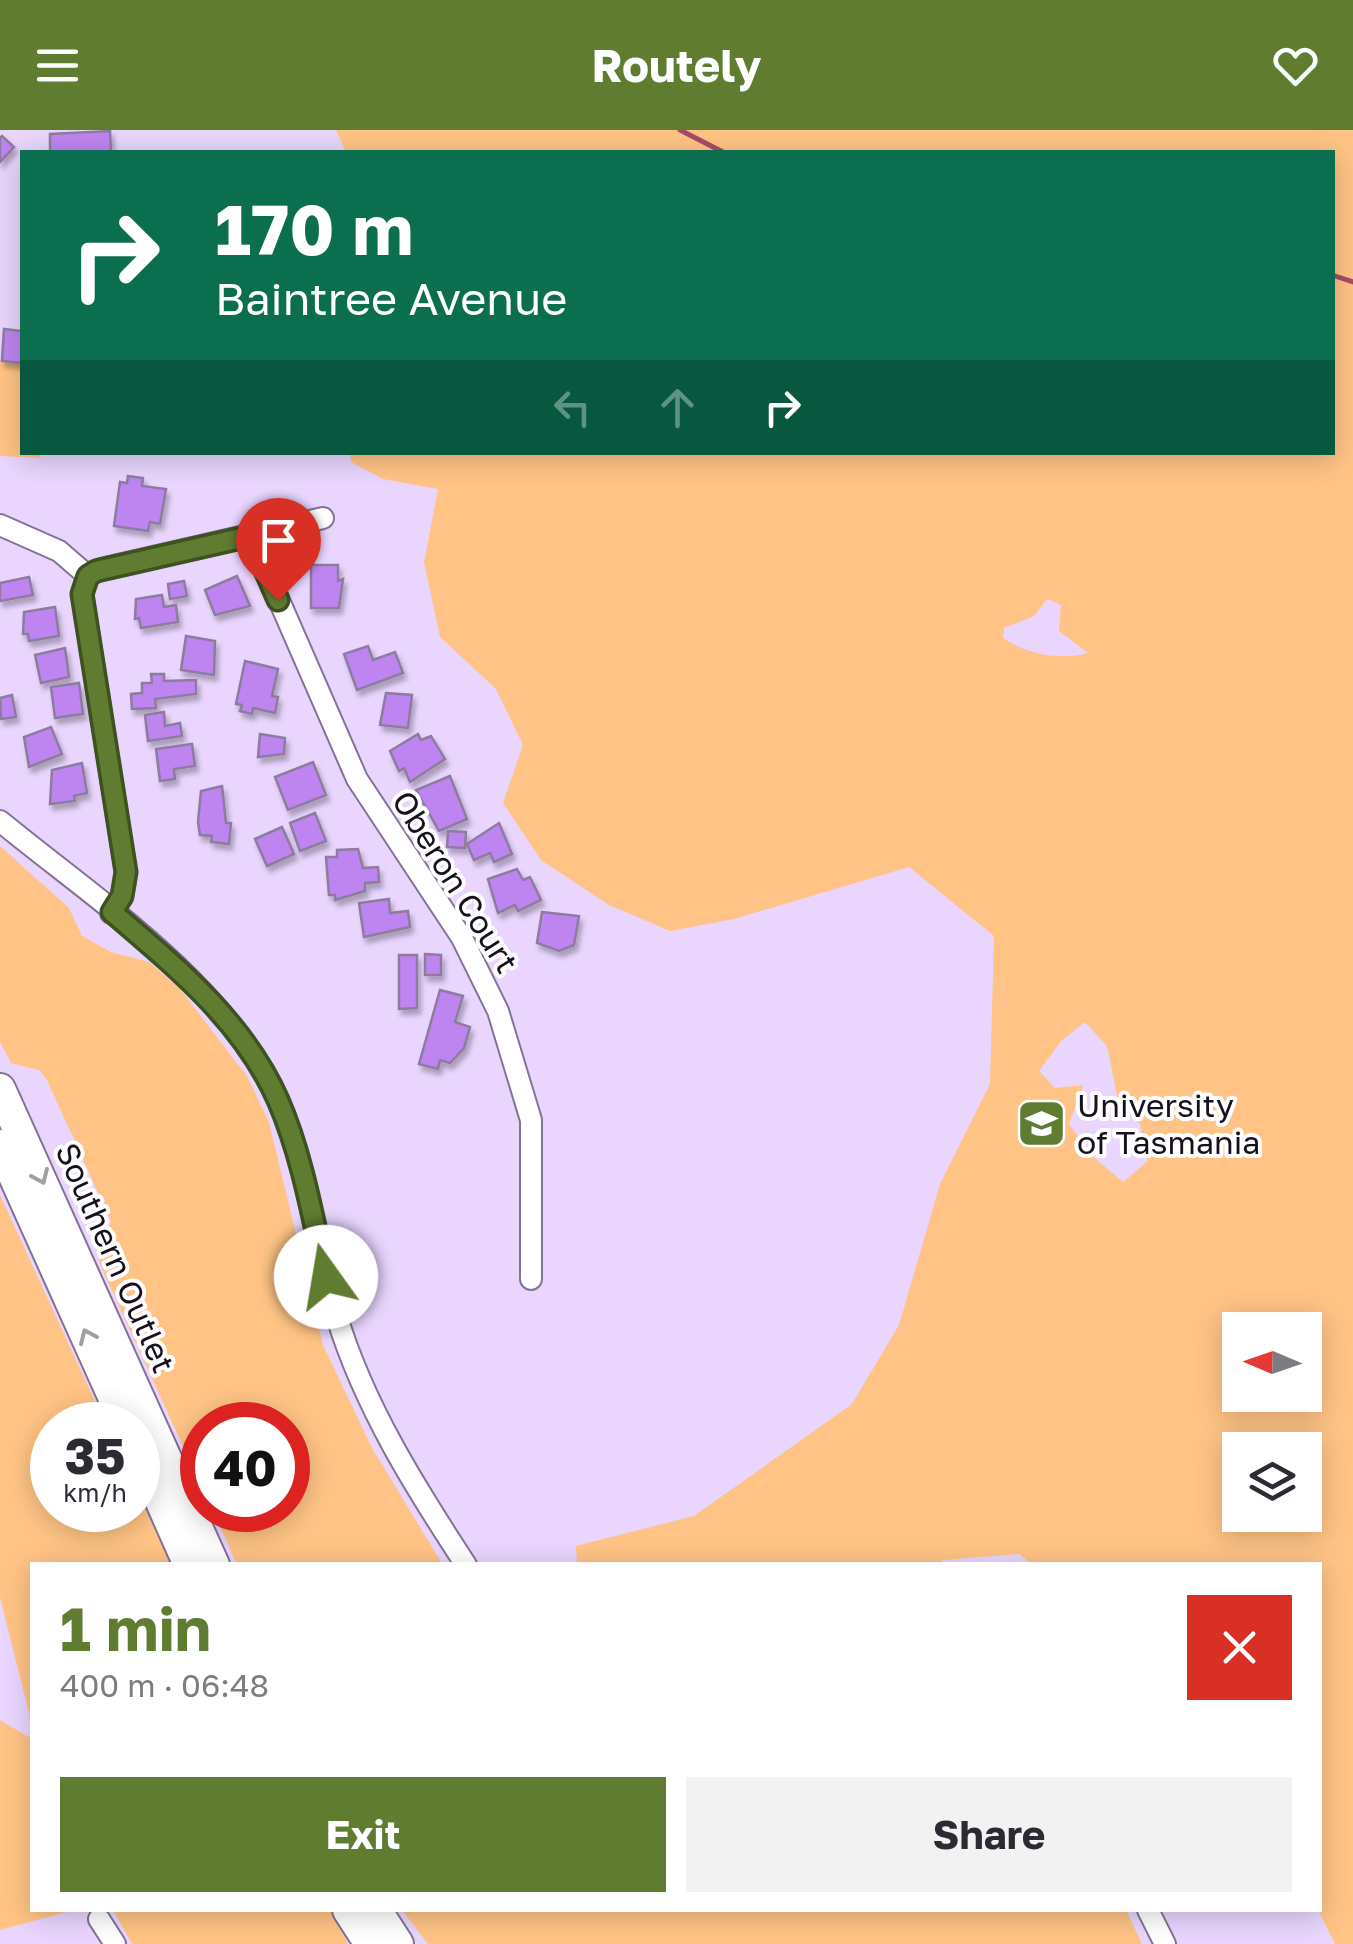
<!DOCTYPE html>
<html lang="en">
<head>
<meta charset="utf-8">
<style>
	:root { --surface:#fff; --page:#f2f2f3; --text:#2b2b33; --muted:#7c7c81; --accent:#5f7c31 }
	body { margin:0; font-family:"Golos Text",sans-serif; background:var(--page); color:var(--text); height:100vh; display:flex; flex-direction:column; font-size:38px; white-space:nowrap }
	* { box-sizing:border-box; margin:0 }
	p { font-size:32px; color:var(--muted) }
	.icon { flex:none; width:55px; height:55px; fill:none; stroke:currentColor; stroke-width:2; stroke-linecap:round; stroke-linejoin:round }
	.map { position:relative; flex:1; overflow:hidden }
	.drawer { position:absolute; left:30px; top:1432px; width:1292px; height:350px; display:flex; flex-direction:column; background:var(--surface); border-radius:0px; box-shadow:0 5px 25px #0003 }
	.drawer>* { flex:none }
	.top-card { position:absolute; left:20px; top:20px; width:1315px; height:305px; border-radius:0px; box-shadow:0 5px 25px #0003; background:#0b6e4f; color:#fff; overflow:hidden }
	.needle { width:65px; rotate:272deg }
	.fabs { position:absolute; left:1222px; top:1182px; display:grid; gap:20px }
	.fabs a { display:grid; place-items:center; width:100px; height:100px; border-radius:0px; background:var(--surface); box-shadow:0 5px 25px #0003; font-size:50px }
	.speed { position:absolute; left:30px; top:1272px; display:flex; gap:20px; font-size:50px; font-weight:700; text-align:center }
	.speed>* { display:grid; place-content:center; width:130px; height:130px; border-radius:50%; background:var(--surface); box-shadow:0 5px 25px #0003; line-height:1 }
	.speed small { font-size:25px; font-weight:400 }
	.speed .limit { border:15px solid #d22; background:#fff; color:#111 }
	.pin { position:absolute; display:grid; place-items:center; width:85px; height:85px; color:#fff; margin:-102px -42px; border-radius:50% 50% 50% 0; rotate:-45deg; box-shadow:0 0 10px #0007 }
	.pin .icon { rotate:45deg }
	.me { position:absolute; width:110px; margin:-55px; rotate:347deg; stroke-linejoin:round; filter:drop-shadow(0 0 8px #0008) }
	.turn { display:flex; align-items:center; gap:35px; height:210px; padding:0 30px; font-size:45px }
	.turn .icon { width:130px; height:130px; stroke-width:2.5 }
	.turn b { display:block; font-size:70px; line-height:85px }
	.lanes { display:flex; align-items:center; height:95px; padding:0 30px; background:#0003; justify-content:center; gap:50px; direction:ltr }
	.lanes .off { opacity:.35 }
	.round { display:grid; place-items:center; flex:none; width:105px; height:105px; border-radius:0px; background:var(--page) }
	.head { display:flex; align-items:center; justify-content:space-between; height:170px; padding:0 30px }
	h1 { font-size:60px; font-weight:700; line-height:75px; color:var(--accent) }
	.cta { display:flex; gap:20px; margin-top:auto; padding:20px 30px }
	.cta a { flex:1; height:115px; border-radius:0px; background:var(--accent); color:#fff; font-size:40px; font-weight:700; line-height:115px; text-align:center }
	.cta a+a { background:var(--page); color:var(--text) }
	header { display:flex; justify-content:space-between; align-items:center; height:130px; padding:0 30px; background:var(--accent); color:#fff; font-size:45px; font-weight:700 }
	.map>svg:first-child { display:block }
	.green { fill:#ffc485; fill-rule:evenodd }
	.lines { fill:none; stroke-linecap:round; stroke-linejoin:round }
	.stream { stroke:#a84b65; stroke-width:5 }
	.building { fill:#be84f0; stroke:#8e7ba0; stroke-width:2.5; filter:url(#shadow) }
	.minor-casing { stroke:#857297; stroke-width:24 }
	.highway-casing { stroke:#857297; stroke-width:34 }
	.minor { stroke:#fff; stroke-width:20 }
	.highway { stroke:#fff; stroke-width:30 }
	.oneway { stroke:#a29fa4 }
	.route-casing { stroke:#3e5120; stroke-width:25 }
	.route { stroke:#5f7c31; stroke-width:18 }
	.labels { text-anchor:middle; stroke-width:8; stroke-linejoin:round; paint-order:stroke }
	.street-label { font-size:32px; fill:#160f1c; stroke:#fff }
	.poi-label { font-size:32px; fill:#160f1c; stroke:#fff; text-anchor:start }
</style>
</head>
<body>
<header><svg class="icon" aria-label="menu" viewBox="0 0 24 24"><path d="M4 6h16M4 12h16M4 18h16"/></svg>Routely<svg class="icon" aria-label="heart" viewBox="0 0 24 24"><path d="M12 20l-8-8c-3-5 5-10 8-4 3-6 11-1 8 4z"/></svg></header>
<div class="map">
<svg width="1353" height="1814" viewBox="0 0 1353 1814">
	<defs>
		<filter id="shadow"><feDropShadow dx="3" dy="5.5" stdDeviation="2.5" flood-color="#0004"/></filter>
	</defs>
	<rect width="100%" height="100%" fill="#e9d5fe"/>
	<g class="green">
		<path d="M336,0H1353V1814H1335L1318,1780L1320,1435H1033L1019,1424L943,1430L937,1435H577L576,1416L694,1386L852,1274L899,1195L940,1054L990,954L994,806L909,737L734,789L670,801L609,775L541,730L503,673L523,615L496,559L440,507L424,432L438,359L383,349L351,332L350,323L1332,322V22H346ZM1047,469L1061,475L1059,501L1088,523C1060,531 1026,524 1003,508L1004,498L1034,486ZM1085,892L1107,916L1117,965L1140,994L1148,1031L1123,1052L1092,1026L1069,994L1083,955L1055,958L1039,941L1061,911ZM1305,1200V1265H1240V1200ZM1305,1320V1385H1240V1320Z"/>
		<path d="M0,231L22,233V322L41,323L40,328L0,326Z"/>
		<path d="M0,716L69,778L82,806L111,822L149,832L180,859L247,946L269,992L323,1215L372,1318L443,1435H237L213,1380H288V1295H202V1358L99,1132L111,1091L47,950L39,940L11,933L0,912Z"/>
		<path d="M0,1065L106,1295H52V1380H138V1363L171,1435H32V1594L0,1468Z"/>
		<path d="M0,1590L32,1609V1780H74L0,1800Z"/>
		<path d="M113,1780H333L348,1814H132Z"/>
		<path d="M402,1780H1126L1142,1814H428Z"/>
	</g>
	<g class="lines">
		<g class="stream">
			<path d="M680,0L723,22"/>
			<path d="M1332,145L1353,152"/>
		</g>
	</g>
	<g class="building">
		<path d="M110,1L111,22H50V4Z"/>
		<path d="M2,6L14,17L0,32V8Z"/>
		<path d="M4,199L22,201V233L2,231Z"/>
		<path d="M128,346L143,348L142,356L166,359L160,394L150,392L148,401L114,396L120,352L127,353Z"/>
		<path d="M311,435H338V451L343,449L339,478H311Z"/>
		<path d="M237,446L250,476L215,485L205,460Z"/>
		<path d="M29,447L33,465L0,471V453Z"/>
		<path d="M184,451L187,466L170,469L168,454Z"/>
		<path d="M162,465L164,477L176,475L178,492L141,498L139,488L135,489L136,469Z"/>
		<path d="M55,477L59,506L29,511L28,504H23L24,482Z"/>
		<path d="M186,506L215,511L214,545L181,540Z"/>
		<path d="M368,516L373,530L395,522L403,543L357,560L344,524Z"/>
		<path d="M65,518L69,547L41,553L35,525Z"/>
		<path d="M245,531L278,539L272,566L278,567L275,583L253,578L252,584L240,581L242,575L236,574Z"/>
		<path d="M151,544H164V551L196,550V564L155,569L156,578L132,579L131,564L142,563V553H152Z"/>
		<path d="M79,553L83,584L55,588L51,557Z"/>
		<path d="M386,563L412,565L408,598L380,595Z"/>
		<path d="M12,565L16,587L1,589L0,568Z"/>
		<path d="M164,582L165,596L180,593L182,606L148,611L145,585Z"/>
		<path d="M51,597L62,624L29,637L24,607Z"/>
		<path d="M260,604L285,608L284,624L258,627Z"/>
		<path d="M418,604L421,610L431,606L445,629L410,652L404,638L399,641L390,621Z"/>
		<path d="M192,614L195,636L174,639L175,649L160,651L156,619Z"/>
		<path d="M313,632L326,665L288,680L275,647Z"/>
		<path d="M82,633L87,663L74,666L75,671L50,674L52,640Z"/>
		<path d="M450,646L467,689L439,701L416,660Z"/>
		<path d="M222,656L226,693H231L229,714L211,712L212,706L200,705L198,692L201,661Z"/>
		<path d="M315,683L326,711L300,721L290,693Z"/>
		<path d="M499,693L512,724L494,732L490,723L474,730L467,714Z"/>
		<path d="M282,697L294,724L267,736L255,709Z"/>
		<path d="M448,701L466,702L465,718L447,717Z"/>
		<path d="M358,719L363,738L378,737L379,752L365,753V761L335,770V765H329L326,727H337V720Z"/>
		<path d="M517,739L523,750L530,747L541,770L518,781L515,775L498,783L488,749Z"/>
		<path d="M389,769L390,783L408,781L410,797L364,807L359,773Z"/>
		<path d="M542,782L579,786L574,815L559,821L537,813Z"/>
		<path d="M425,824L441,825V845H425Z"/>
		<path d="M399,825H417V878L399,879Z"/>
		<path d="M440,860L463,866L455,892L470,897L464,918L450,933L440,930L438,939L419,934Z"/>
	</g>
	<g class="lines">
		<defs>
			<g id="minor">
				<path d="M0,395L59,421L88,446"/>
				<path d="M251,406L357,649L462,808L498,881L531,990V1149"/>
				<path d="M0,691C95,769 210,843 270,954C308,1025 313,1111 337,1187C364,1276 415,1357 466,1435"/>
				<path d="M111,783L122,767L126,743L82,463L88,446L101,439L323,388"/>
				<path d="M1148,1780L1165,1814"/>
				<path d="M99,1789L115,1814"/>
			</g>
			<g id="highway">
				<path d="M0,959L214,1435"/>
				<path d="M0,1015L126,1295"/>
				<path d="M138,1320L189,1435"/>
				<path d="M348,1780L370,1814"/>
				<path d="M376,1780L398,1814"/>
			</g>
		</defs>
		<use href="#minor" class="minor-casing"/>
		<use href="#highway" class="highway-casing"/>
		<use href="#minor" class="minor"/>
		<use href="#highway" class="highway"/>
	</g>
	<defs><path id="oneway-chevron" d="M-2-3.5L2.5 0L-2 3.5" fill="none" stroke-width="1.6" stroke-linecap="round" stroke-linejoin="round" transform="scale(2.5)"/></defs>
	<g class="oneway">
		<use href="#oneway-chevron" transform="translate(41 1047) rotate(66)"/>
		<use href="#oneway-chevron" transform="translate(87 1206) rotate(-114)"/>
	</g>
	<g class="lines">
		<defs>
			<path id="route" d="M278,470L250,406L96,441L88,446L82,464L126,742L122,766L112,782C176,837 243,891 278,970C302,1025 313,1089 326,1147"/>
		</defs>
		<use href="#route" class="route-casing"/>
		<use href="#route" class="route"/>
	</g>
	<defs>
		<symbol id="university-square" viewBox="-11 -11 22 22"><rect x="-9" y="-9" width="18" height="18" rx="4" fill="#5f7c31" stroke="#fff"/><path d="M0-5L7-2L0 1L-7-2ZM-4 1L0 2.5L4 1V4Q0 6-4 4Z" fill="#fff"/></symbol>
	</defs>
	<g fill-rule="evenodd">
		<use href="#university-square" x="1014" y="966" width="55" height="55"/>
	</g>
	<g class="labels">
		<g class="street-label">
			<text transform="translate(455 752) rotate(58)" y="11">Oberon Court</text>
			<text transform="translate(115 1128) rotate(66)" y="11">Southern Outlet</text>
		</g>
		<g class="poi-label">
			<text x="1077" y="987">University<tspan x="1077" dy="37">of Tasmania</tspan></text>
		</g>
	</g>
</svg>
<div class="fabs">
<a><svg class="needle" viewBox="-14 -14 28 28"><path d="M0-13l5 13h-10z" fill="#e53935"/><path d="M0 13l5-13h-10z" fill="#7c7c81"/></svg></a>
<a><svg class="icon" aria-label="layers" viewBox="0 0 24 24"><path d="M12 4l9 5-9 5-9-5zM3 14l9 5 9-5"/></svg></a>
</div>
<div class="speed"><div>35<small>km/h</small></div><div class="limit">40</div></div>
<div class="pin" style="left:278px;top:470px;background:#d93025"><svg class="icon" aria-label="arrive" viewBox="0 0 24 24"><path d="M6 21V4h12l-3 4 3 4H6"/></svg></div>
<svg class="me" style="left:326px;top:1147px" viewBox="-20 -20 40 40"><circle r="19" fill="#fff"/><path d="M0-13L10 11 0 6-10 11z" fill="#5f7c31"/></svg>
<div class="top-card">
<div class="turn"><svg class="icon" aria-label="right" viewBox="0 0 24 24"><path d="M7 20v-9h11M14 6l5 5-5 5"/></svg><div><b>170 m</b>Baintree Avenue</div></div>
<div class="lanes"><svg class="icon off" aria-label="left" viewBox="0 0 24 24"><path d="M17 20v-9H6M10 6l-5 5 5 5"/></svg><svg class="icon off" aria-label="ahead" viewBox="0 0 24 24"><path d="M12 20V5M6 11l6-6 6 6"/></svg><svg class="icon" aria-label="right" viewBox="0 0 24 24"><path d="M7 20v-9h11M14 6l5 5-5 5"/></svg></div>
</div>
<section class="drawer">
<div class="head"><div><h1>1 min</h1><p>400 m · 06:48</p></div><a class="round" style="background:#d93025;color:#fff"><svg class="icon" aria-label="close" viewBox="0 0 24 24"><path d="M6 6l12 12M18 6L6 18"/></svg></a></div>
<div class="cta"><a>Exit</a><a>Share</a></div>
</section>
</div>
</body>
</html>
